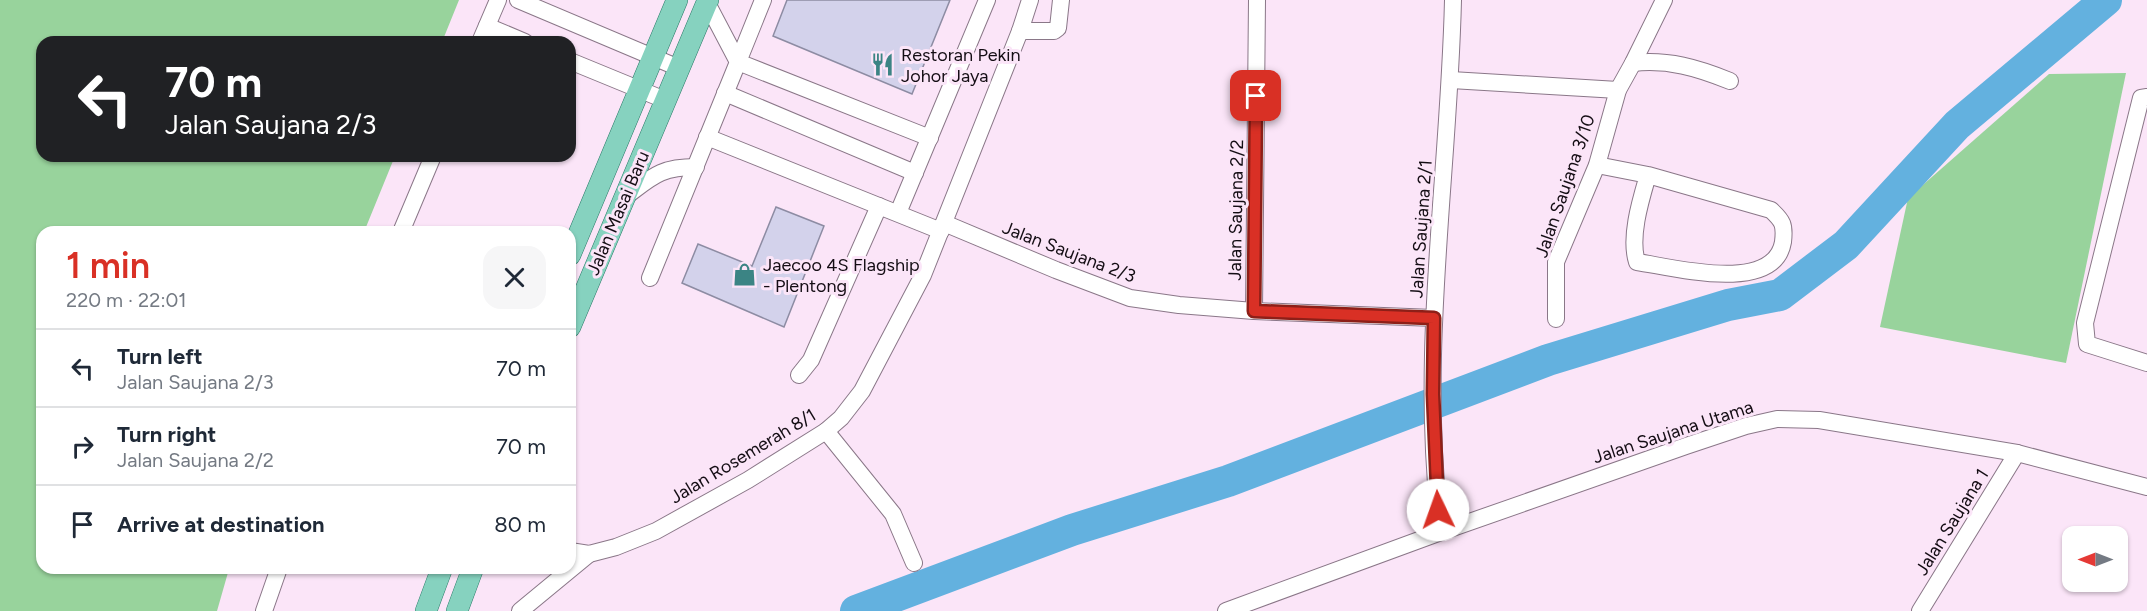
<!DOCTYPE html>
<html lang="en">
<head>
<meta charset="utf-8">
<style>
	:root { --surface:#fff; --page:#f6f6f7; --text:#1f2937; --muted:#747a83; --line:#e0e1e3; --accent:#d93025 }
	body { margin:0; font-family:Figtree,sans-serif; background:var(--page); color:var(--text); height:100vh; display:flex; flex-direction:column; font-size:22px; white-space:nowrap }
	* { box-sizing:border-box; margin:0 }
	p { font-size:20px; color:var(--muted) }
	.icon { flex:none; width:33px; height:33px; fill:none; stroke:currentColor; stroke-width:2; stroke-linecap:round; stroke-linejoin:round }
	.map { position:relative; flex:1; overflow:hidden }
	.details { position:absolute; left:36px; top:226px; width:540px; height:348px; display:flex; flex-direction:column; background:var(--surface); border-radius:18px; box-shadow:0 2px 4px #0004 }
	.details>* { flex:none }
	.top-card { position:absolute; left:36px; top:36px; width:540px; height:126px; border-radius:18px; box-shadow:0 2px 4px #0004; background:#202124; color:#fff; overflow:hidden }
	.needle { width:39px; rotate:270deg }
	.tools { position:absolute; left:2062px; top:526px; display:grid; gap:12px }
	.tools a { display:grid; place-items:center; width:66px; height:66px; border-radius:12px; background:var(--surface); box-shadow:0 2px 4px #0004; font-size:30px }
	.pin { position:absolute; display:grid; place-items:center; width:51px; height:51px; color:#fff; margin:-26px; border-radius:12px; box-shadow:0 3px 9px #0006 }
	.me { position:absolute; width:66px; margin:-33px; rotate:357deg; stroke-linejoin:round; filter:drop-shadow(0 0 4px #0008) }
	.turn { display:flex; align-items:center; gap:21px; height:126px; padding:0 30px; font-size:27px }
	.turn .icon { width:78px; height:78px; stroke-width:2.5 }
	.turn b { display:block; font-size:42px; line-height:51px }
	.round { display:grid; place-items:center; flex:none; width:63px; height:63px; border-radius:18px; background:var(--page) }
	.summary { display:flex; align-items:center; justify-content:space-between; height:102px; padding:0 30px }
	h1 { font-size:36px; font-weight:600; line-height:45px; color:var(--accent) }
	ul { padding:0; list-style:none }
	li { display:flex; align-items:center; gap:18px; height:78px; padding:0 30px; border-top:2px solid var(--line) }
	li div { flex:1 }
	li b { display:block; font-size:22px }
	li em { font-style:normal }
	.map>svg:first-child { display:block }
	.green { fill:#98d39c }
	.lines { fill:none; stroke-linecap:round; stroke-linejoin:round }
	.river { stroke:#63b1df; stroke-width:32 }
	.building { fill:#d3d2eb; stroke:#8d8ca3; stroke-width:1.5 }
	.minor-casing { stroke:#8a7788; stroke-width:18 }
	.major-casing { stroke:#297a67; stroke-width:22 }
	.minor { stroke:#fff; stroke-width:16 }
	.major { stroke:#86d2bf; stroke-width:21 }
	.route-casing { stroke:#8d1f18; stroke-width:15 }
	.route { stroke:#d93025; stroke-width:10 }
	.labels { text-anchor:middle; stroke-width:6; stroke-linejoin:round; paint-order:stroke }
	.poi-label { font-size:18px; fill:#140d14; stroke:#fbe5f8; text-anchor:start }
	.street-label { font-size:18px; fill:#140d14; stroke:#fbe5f8 }
</style>
</head>
<body>
<div class="map">
<svg width="2147" height="611" viewBox="0 0 2147 611">
	<rect width="100%" height="100%" fill="#fbe5f8"/>
	<g class="green">
		<path d="M0,0H459L442,42H42V156H395L364,232H42V568L229,569L217,611H0Z"/>
		<path d="M2126,73L2066,363L1880,327L1908,198L2049,74Z"/>
	</g>
	<g class="lines">
		<path class="river" d="M856,611L1072,530L1228,481L1548,360L1728,305L1780,295L1846,245L1957,125L2106,0"/>
	</g>
	<g class="building">
		<path d="M787,0H950L912,94L773,36Z"/>
		<path d="M776,207L824,226L784,327L682,283L698,244L752,266Z"/>
	</g>
	<g class="lines">
		<defs>
			<g id="minor">
				<path d="M518,0L679,68"/>
				<path d="M763,0L738,62L930,138"/>
				<path d="M487,26L525,42"/>
				<path d="M1020,31H1054L1058,28L1061,0"/>
				<path d="M480,42L498,0"/>
				<path d="M570,61L665,100"/>
				<path d="M1633,63C1668,59 1698,68 1730,81"/>
				<path d="M1451,80L1618,90"/>
				<path d="M725,93L915,173"/>
				<path d="M2147,97L2141,98L2085,323L2087,344L2147,363"/>
				<path d="M707,137L941,231"/>
				<path d="M1597,165L1648,175L1771,210C1783,221 1785,225 1783,242C1774,295 1672,267 1637,262C1629,237 1641,199 1648,175"/>
				<path d="M625,197C652,177 660,167 696,167"/>
				<path d="M898,213L987,0"/>
				<path d="M944,223L1056,270L1130,298L1179,305L1254,311L1434,318"/>
				<path d="M401,232L433,156"/>
				<path d="M650,278L738,62L707,3"/>
				<path d="M1254,311L1257,0"/>
				<path d="M1556,319V262L1597,165L1618,90L1633,63L1664,0"/>
				<path d="M799,375L811,360L879,206"/>
				<path d="M826,431L893,514L914,563"/>
				<path d="M1441,532C1418,355 1449,177 1453,0"/>
				<path d="M570,551L589,554L616,547L656,531L748,480L826,431L841,418L862,391L923,275L1020,31L1030,0"/>
				<path d="M264,611L279,568"/>
				<path d="M520,611L589,554"/>
				<path d="M1226,611L1441,532L1686,446L1746,426L1777,419L1819,420L2017,453L2147,487"/>
				<path d="M1920,611L2017,453"/>
			</g>
			<g id="major">
				<path d="M570,255L677,0"/>
				<path d="M570,327L708,0"/>
				<path d="M426,611L442,568"/>
				<path d="M457,611L473,568"/>
			</g>
		</defs>
		<use href="#minor" class="minor-casing"/>
		<use href="#major" class="major-casing"/>
		<use href="#minor" class="minor"/>
		<use href="#major" class="major"/>
	</g>
	<g class="lines">
		<defs>
			<path id="route" d="M1256,96L1254,311L1434,318L1433,394L1438,510"/>
		</defs>
		<use href="#route" class="route-casing"/>
		<use href="#route" class="route"/>
	</g>
	<defs>
		<symbol id="restaurant-bare" viewBox="-9 -9 18 18"><path d="M-5-6h1v4h1v-4h1v4h1v-4h1v5L-1.5 .5V6h-2V.5L-5-1ZM5-6V6H3V1.5H1.5Q1.5-4 5-6Z" fill="#3b8484" stroke="#fbe5f8" stroke-width="2.5" paint-order="stroke"/></symbol>
		<symbol id="shop-bare" viewBox="-9 -9 18 18"><path d="M-5-2.5h2.3a2.7 3.5 0 0 1 5.4 0H5L5.5 6h-11ZM-1.5-2.5h3a1.5 2.3 0 0 0-3 0Z" fill="#3b8484" stroke="#fbe5f8" stroke-width="2.5" paint-order="stroke"/></symbol>
	</defs>
	<g fill-rule="evenodd">
		<use href="#restaurant-bare" x="866" y="48" width="33" height="33"/>
		<use href="#shop-bare" x="728" y="258" width="33" height="33"/>
	</g>
	<g class="labels">
		<g class="poi-label">
			<text x="901" y="61">Restoran Pekin<tspan x="901" dy="21">Johor Jaya</tspan></text>
			<text x="763" y="271">Jaecoo 4S Flagship<tspan x="763" dy="21">- Plentong</tspan></text>
		</g>
		<g class="street-label">
			<text transform="translate(1565 186) rotate(-71)" y="6">Jalan Saujana 3/10</text>
			<text transform="translate(1236 210) rotate(-89)" y="6">Jalan Saujana 2/2</text>
			<text transform="translate(618 213) rotate(-67)" y="6">Jalan Masai Baru</text>
			<text transform="translate(1421 229) rotate(-86)" y="6">Jalan Saujana 2/1</text>
			<text transform="translate(1069 252) rotate(21)" y="6">Jalan Saujana 2/3</text>
			<text transform="translate(1673 432) rotate(-18)" y="6">Jalan Saujana Utama</text>
			<text transform="translate(743 456) rotate(-31)" y="6">Jalan Rosemerah 8/1</text>
			<text transform="translate(1952 522) rotate(-58)" y="6">Jalan Saujana 1</text>
		</g>
	</g>
</svg>
<div class="tools">
<a><svg class="needle" viewBox="-14 -14 28 28"><path d="M0-13l5 13h-10z" fill="#e53935"/><path d="M0 13l5-13h-10z" fill="#747a83"/></svg></a>
</div>
<div class="pin" style="left:1256px;top:96px;background:#d93025"><svg class="icon" aria-label="arrive" viewBox="0 0 24 24"><path d="M6 21V4h12l-3 4 3 4H6"/></svg></div>
<svg class="me" style="left:1438px;top:510px" viewBox="-20 -20 40 40"><circle r="19" fill="#fff"/><path d="M0-13L10 11 0 6-10 11z" fill="#d93025"/></svg>
<div class="top-card">
<div class="turn"><svg class="icon" aria-label="left" viewBox="0 0 24 24"><path d="M17 20v-9H6M10 6l-5 5 5 5"/></svg><div><b>70 m</b>Jalan Saujana 2/3</div></div>
</div>
<section class="details">
<div class="summary"><div><h1>1 min</h1><p>220 m · 22:01</p></div><a class="round"><svg class="icon" aria-label="close" viewBox="0 0 24 24"><path d="M6 6l12 12M18 6L6 18"/></svg></a></div>
<ul>
<li><svg class="icon" aria-label="left" viewBox="0 0 24 24"><path d="M17 20v-9H6M10 6l-5 5 5 5"/></svg><div><b>Turn left</b><p>Jalan Saujana 2/3</p></div><em>70 m</em></li>
<li><svg class="icon" aria-label="right" viewBox="0 0 24 24"><path d="M7 20v-9h11M14 6l5 5-5 5"/></svg><div><b>Turn right</b><p>Jalan Saujana 2/2</p></div><em>70 m</em></li>
<li><svg class="icon" aria-label="arrive" viewBox="0 0 24 24"><path d="M6 21V4h12l-3 4 3 4H6"/></svg><div><b>Arrive at destination</b></div><em>80 m</em></li>
</ul>
</section>
</div>
</body>
</html>
